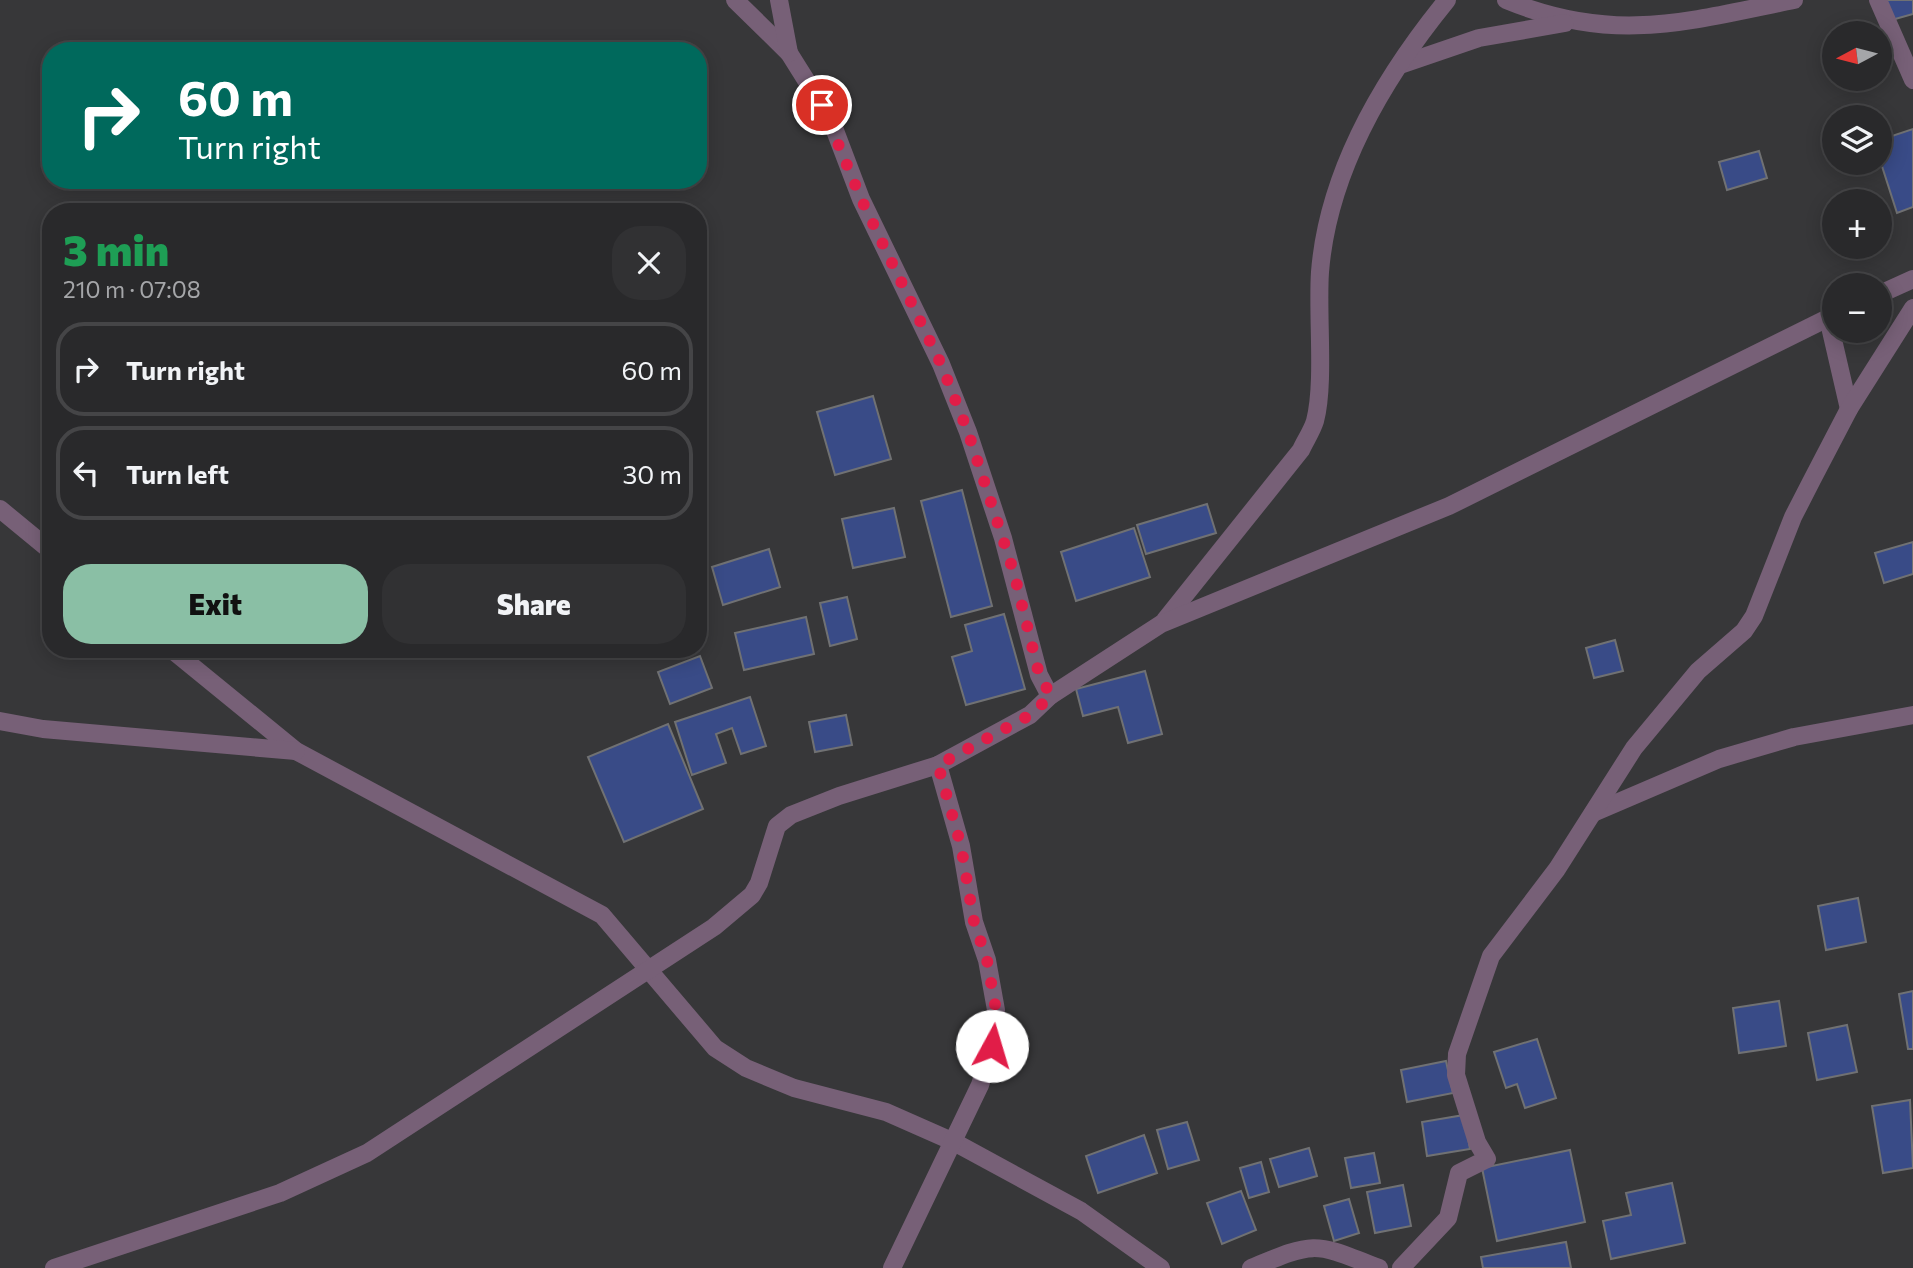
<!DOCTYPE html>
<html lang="en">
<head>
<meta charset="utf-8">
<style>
	:root { --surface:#29292b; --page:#313133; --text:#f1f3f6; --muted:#a5a6a9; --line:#454547; --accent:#8abfa5 }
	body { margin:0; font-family:Commissioner,sans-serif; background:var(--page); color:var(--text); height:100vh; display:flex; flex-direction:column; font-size:26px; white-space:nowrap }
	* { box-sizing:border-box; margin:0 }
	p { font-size:23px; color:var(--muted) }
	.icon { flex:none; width:38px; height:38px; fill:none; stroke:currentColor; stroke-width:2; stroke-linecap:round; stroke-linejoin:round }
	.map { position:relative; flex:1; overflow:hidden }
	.panel { position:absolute; left:42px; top:203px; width:665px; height:455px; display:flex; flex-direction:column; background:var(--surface); border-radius:28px; box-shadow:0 4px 18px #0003,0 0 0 2px var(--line) }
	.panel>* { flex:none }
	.banner { position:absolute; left:42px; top:42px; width:665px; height:147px; border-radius:28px; box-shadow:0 4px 18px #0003,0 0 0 2px var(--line); background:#00695c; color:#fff; overflow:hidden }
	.needle { width:46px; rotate:263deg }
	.controls { position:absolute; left:1822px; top:21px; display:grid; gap:14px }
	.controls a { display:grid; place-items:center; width:70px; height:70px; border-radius:50%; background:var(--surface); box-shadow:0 4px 18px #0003,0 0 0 2px var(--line); font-size:35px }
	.pin { position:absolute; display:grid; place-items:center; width:60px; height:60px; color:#fff; margin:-30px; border:4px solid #fff; border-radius:50%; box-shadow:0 2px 7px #0007 }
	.me { position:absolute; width:77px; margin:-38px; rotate:6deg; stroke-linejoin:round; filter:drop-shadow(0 0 5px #0008) }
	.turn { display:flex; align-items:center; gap:24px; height:147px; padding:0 21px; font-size:32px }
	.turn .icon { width:91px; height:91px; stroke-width:2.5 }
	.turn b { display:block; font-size:49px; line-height:60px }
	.round { display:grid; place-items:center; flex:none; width:74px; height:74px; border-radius:28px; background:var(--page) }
	.summary { display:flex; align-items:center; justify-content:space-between; height:119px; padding:0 21px }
	h1 { font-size:42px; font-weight:800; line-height:52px; color:#1e9e55 }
	.primary-button { display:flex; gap:14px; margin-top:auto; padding:14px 21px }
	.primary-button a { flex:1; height:80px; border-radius:28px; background:var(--accent); color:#111; font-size:28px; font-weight:800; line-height:80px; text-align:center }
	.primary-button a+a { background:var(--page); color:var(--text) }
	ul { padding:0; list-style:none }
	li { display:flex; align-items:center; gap:21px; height:94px; margin:0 14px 10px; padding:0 7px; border:4px solid var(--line); border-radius:28px }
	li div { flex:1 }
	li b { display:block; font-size:26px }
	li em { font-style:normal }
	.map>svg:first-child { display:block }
	.building { fill:#394b87; stroke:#707173; stroke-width:2 }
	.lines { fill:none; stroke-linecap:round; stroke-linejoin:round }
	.street { stroke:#776077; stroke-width:18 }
	.route { stroke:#e11d48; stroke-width:12; stroke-dasharray:0 21.6 }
</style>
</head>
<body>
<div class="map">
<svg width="1913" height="1268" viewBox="0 0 1913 1268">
	<rect width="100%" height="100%" fill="#373739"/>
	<g class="building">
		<path d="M1881,0H1913V14L1888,21Z"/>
		<path d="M1913,129V207L1897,213L1880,160V140Z"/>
		<path d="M1759,151L1767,178L1727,190L1719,162Z"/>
		<path d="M873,396L891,459L835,475L817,412Z"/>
		<path d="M962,490L992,606L951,617L921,501Z"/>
		<path d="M1207,504L1216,533L1146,554L1137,525Z"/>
		<path d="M894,508L905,557L853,568L842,519Z"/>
		<path d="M1134,528L1150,577L1076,601L1061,552Z"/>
		<path d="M1913,542V574L1884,583L1875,553Z"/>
		<path d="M769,549L780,587L723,605L712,567Z"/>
		<path d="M847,597L857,639L830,646L820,603Z"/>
		<path d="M1004,614L1025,689L966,705L952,657L972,651L965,625Z"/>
		<path d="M806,617L814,654L744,670L735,633Z"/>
		<path d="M1615,640L1623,671L1594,678L1586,648Z"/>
		<path d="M700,656L712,688L670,704L658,672Z"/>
		<path d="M1145,671L1162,734L1128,743L1118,707L1083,716L1076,689Z"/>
		<path d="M750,697L766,746L741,754L732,728L716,734L726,763L692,775L675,722Z"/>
		<path d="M846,715L852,745L815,752L809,722Z"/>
		<path d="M668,724L703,809L624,842L588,757Z"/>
		<path d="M1858,898L1866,942L1826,950L1818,906Z"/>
		<path d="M1913,991V1049H1908L1899,994Z"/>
		<path d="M1779,1001L1786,1046L1739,1053L1733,1008Z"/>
		<path d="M1847,1025L1857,1072L1817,1080L1808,1033Z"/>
		<path d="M1537,1039L1556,1098L1525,1108L1517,1084L1506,1088L1494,1052Z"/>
		<path d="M1446,1061L1453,1093L1407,1102L1401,1070Z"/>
		<path d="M1910,1100L1913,1168L1883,1173L1872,1106Z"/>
		<path d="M1464,1115L1470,1149L1427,1156L1422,1122Z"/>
		<path d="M1187,1122L1199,1160L1168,1169L1157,1130Z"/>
		<path d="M1144,1135L1157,1173L1098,1193L1086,1156Z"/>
		<path d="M1309,1148L1317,1176L1279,1187L1270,1159Z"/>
		<path d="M1570,1150L1585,1222L1497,1241L1482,1168Z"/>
		<path d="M1374,1153L1380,1183L1351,1188L1345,1158Z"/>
		<path d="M1261,1162L1269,1192L1249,1198L1240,1168Z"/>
		<path d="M1672,1183L1685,1243L1611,1259L1603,1221L1631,1215L1626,1193Z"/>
		<path d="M1403,1185L1411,1226L1375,1233L1367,1192Z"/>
		<path d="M1241,1191L1256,1230L1222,1244L1207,1203Z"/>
		<path d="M1349,1199L1359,1233L1334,1241L1324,1206Z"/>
		<path d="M1566,1242L1571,1268H1483L1481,1257Z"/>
	</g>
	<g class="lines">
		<g class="street">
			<path d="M735,0L789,53L831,120L861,199L941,364L968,432L1003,538L1039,675L1050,696"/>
			<path d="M779,0L789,53"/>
			<path d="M1506,0C1613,44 1685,22 1794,0"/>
			<path d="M1878,0L1913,80"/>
			<path d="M1400,65L1479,38L1565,23"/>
			<path d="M1880,294L1913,279"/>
			<path d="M1828,318L1849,409"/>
			<path d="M0,509L51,551"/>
			<path d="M1165,620L1301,450C1305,441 1312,431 1315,421C1325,383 1317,315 1320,272C1328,171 1385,76 1447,0"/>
			<path d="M171,649L296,751L602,915L715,1048L746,1068L794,1088L886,1112L954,1142L1081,1211L1161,1268"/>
			<path d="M0,721L43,729L296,751"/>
			<path d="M1593,813L1719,759L1794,737L1913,715"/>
			<path d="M54,1268L280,1193L367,1153L714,927L752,895L759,883L777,826L791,815L839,796L938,765L1030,715L1050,696L1161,624L1449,506L1834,315"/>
			<path d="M892,1268L980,1085L992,1046L996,1010L987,960L974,922L961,846L938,765"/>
			<path d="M1251,1268C1317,1241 1312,1242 1379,1268"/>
			<path d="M1401,1268L1448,1218L1459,1173L1487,1159L1477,1142L1456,1075L1457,1054L1491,956L1557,869L1634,748L1698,671L1744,631L1754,616L1793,517L1813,478L1849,409L1913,308"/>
		</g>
	</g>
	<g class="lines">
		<path class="route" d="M822,105L861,199L941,364L968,432L1014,573L1039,674L1051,696L1030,715L938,765L961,846L974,922L987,960L996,1010L992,1046"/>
	</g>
</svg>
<div class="controls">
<a><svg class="needle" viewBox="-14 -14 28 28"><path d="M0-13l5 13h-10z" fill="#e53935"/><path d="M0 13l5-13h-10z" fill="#a5a6a9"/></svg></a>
<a><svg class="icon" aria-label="layers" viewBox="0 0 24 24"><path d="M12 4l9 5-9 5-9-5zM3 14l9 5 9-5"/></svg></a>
<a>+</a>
<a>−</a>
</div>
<div class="pin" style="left:822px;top:105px;background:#d93025"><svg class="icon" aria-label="arrive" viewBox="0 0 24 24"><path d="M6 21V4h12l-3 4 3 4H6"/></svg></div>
<svg class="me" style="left:992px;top:1046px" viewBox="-20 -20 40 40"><circle r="19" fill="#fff"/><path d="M0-13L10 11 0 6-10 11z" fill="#e11d48"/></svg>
<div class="banner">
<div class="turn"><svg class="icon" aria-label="right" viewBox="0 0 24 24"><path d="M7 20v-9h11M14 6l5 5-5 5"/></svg><div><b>60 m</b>Turn right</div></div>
</div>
<section class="panel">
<div class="summary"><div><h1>3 min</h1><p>210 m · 07:08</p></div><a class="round"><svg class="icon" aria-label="close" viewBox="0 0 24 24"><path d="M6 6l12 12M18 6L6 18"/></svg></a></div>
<ul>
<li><svg class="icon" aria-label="right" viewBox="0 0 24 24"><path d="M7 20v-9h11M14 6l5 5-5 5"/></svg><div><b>Turn right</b></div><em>60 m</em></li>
<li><svg class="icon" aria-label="left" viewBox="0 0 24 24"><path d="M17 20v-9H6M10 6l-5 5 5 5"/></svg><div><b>Turn left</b></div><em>30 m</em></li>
</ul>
<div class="primary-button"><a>Exit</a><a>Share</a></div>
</section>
</div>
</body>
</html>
